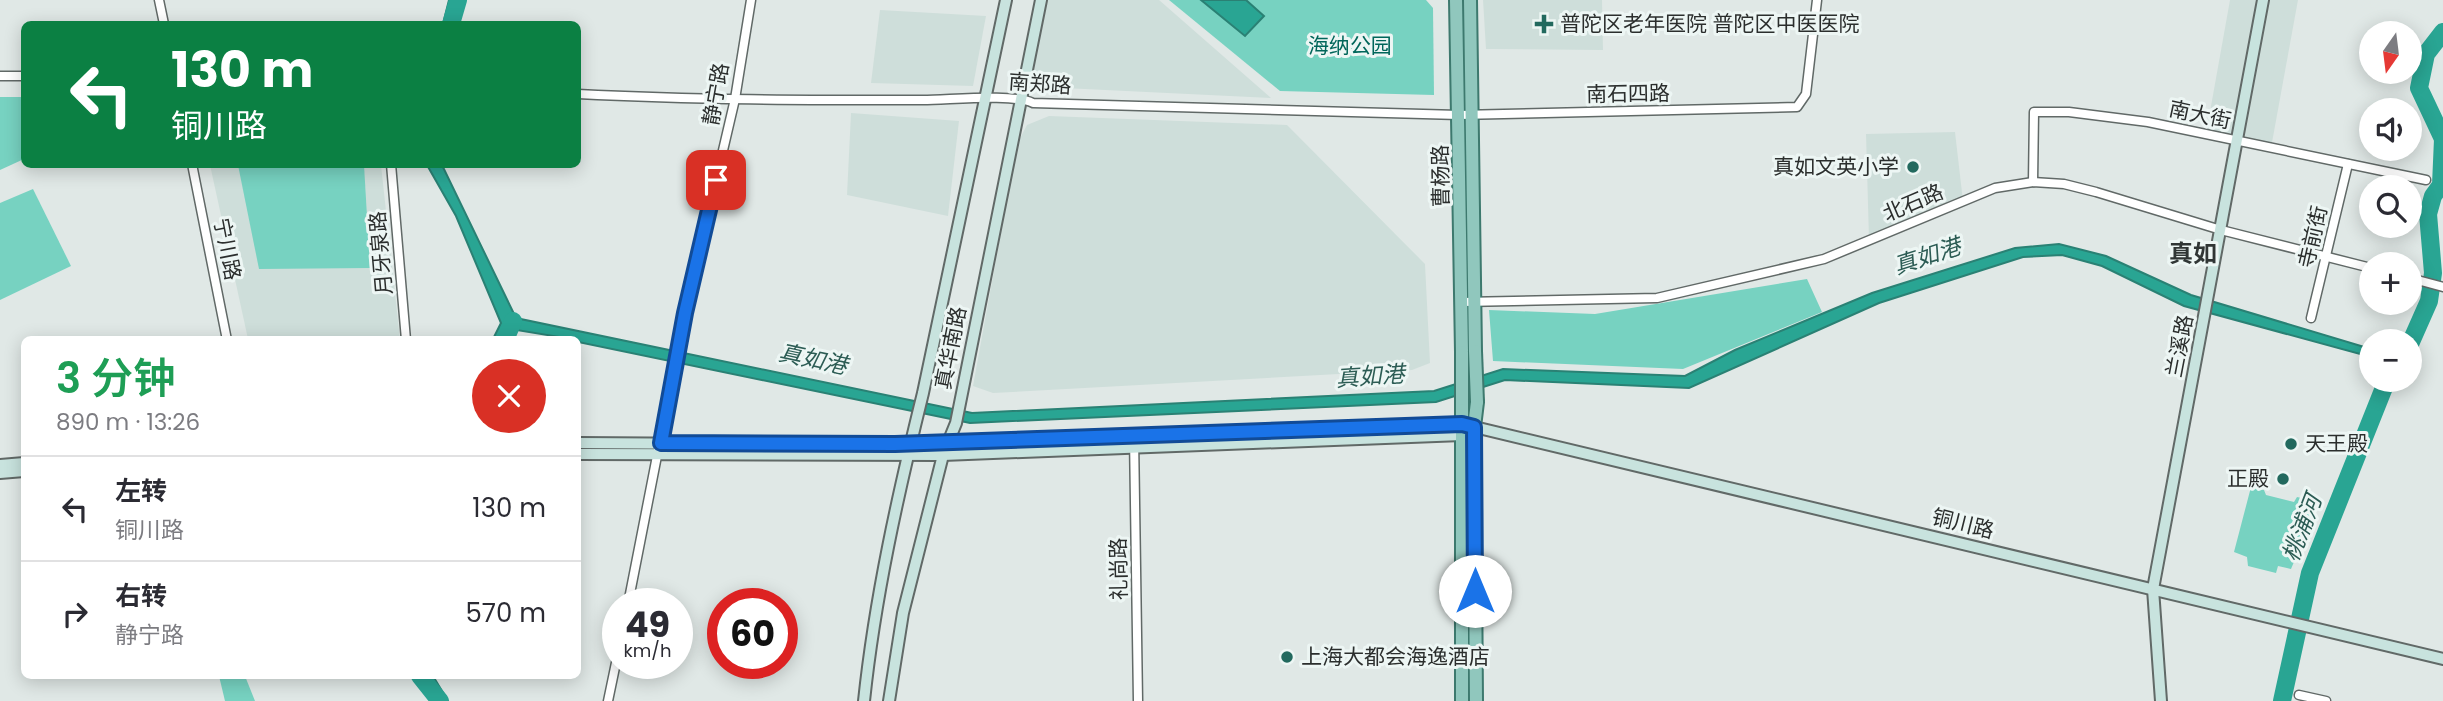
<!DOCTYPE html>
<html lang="zh">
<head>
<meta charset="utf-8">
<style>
	:root { --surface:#fff; --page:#f2f2f3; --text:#2b2b33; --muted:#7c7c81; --line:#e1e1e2 }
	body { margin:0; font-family:Poppins,"Noto Sans SC",sans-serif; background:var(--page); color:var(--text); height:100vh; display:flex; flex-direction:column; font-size:26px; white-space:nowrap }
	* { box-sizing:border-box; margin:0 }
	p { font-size:23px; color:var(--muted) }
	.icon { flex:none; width:38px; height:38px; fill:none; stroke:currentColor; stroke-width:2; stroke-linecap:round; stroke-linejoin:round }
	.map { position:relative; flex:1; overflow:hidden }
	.drawer { position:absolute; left:21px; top:336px; width:560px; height:343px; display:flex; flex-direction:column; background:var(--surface); border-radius:10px; box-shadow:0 4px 18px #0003 }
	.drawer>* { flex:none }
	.hud { position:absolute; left:21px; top:21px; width:560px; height:147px; border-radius:10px; box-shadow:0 4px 18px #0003; background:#0b8043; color:#fff; overflow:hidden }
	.needle { width:46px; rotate:194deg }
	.buttons { position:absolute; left:2359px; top:21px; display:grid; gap:14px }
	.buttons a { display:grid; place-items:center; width:63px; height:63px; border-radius:50%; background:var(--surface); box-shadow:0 4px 18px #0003; font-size:35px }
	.speed { position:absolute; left:602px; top:588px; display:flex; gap:14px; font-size:35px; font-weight:700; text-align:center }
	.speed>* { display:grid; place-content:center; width:91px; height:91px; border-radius:50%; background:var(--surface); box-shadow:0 4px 18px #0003; line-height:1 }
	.speed small { font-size:18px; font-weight:400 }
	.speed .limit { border:10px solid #d22; background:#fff; color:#111 }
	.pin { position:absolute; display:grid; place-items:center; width:60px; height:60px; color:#fff; margin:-30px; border-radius:14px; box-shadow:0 4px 10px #0006 }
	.me { position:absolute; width:77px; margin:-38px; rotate:0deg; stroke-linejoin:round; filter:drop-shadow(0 0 5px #0008) }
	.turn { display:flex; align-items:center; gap:24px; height:147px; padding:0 35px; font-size:32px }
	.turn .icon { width:91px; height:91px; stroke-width:2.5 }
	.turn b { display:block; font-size:49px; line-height:60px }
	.round { display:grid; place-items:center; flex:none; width:74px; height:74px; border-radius:37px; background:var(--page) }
	.headline { display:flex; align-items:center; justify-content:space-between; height:119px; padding:0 35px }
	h1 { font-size:42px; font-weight:600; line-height:52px; color:#1e9e55 }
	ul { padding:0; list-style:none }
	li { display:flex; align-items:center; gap:21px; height:105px; padding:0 35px; border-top:2px solid var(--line) }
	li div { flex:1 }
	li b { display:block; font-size:26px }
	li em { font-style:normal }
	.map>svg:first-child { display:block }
	.built { fill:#cededa }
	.green { fill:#77d2c1 }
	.water { fill:#29a593; stroke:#2a8174; stroke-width:2 }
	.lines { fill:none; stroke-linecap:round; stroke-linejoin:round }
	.river { stroke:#29a593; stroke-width:18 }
	.street-casing { stroke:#616967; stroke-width:11 }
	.secondary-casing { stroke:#616967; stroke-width:14 }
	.primary-casing { stroke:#3d796e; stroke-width:16 }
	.street { stroke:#fff; stroke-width:8 }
	.secondary { stroke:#c8e3de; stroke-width:10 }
	.primary { stroke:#90c7bd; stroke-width:12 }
	.primary-bridge-casing { stroke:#3d796e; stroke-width:16; stroke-linecap:butt }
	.primary-bridge { stroke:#90c7bd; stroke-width:12 }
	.route-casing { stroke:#114b97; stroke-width:18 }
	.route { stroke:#1a73e8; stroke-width:12 }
	.poi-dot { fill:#22695e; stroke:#edf6f4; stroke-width:2.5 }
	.labels { text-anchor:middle; stroke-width:6; stroke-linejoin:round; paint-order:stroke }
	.poi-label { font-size:21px; fill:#2b2e2d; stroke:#edf6f4; text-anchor:start }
	.park-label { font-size:21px; fill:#00665a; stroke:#edf6f4 }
	.street-label { font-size:21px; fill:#2b2e2d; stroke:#edf6f4 }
	.water-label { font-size:23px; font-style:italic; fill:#2c5c54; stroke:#edf6f4 }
	.quarter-label { font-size:24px; font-weight:bold; fill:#303635; stroke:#edf6f4 }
</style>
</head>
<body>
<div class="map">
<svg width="2443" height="701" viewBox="0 0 2443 701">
	<rect width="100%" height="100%" fill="#e0e8e6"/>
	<g class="built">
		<path d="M1048,0H1159L1271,98L1043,87L1037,83L1033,69Z"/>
		<path d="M1483,0H1602L1603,50L1486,49Z"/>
		<path d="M2230,0H2298L2271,148L2206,134Z"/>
		<path d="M880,10L986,16L973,86L871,83Z"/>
		<path d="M851,113L959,121L948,216L847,195Z"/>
		<path d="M1049,116L1287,125L1425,264L1430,363L1412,370L993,393L973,386L1017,144L1027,125Z"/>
		<path d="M1955,132L1963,201L1869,240L1866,134Z"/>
		<path d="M210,165H381L400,339H248Z"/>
	</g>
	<g class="green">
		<path d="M1169,0H1426L1433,8L1434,95L1280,91Z"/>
		<path d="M0,97H24V159L0,170Z"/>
		<path d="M238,165H364L370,268L259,269Z"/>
		<path d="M33,189L71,266L0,300V203Z"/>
		<path d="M1807,279L1822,312L1683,369L1493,361L1489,310L1595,314Z"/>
		<path d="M2251,487L2264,490L2266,495L2294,502L2297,497L2319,502L2291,569L2278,566L2276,573L2248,566L2247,557L2234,552Z"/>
		<path d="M219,676H245L255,701H225Z"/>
	</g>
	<g class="water">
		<path d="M449,0H458L451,24H443Z"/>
		<path d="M1201,0H1246L1264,16L1245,36Z"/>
		<path d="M427,165H442L516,318L972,413L1434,391L1503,369L1685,376L1735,350L1872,293L2015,248L2059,244L2106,256L2191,295L2371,349V357L2184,306L2102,266L2062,255L2023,257L1879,303L1689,388L1505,380L1436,402L970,423L578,342V340L517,330L512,339H493L501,323L456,216Z"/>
		<path d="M420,676H433L448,701H440Z"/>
	</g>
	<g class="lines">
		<g class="river">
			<path d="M451,24L458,0"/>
			<path d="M505,340L513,321"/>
			<path d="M2410,344L2429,301L2433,273L2428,214L2433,196L2441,185L2443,139L2419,88L2426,54L2443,32"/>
			<path d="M420,676L440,701"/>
			<path d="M2282,701L2310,573L2387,380"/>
		</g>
		<defs>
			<g id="street">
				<path d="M159,0L164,24"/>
				<path d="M0,76H24"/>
				<path d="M578,94C693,100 808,100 923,100C950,100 1012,93 1033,103L1459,115L1797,107L1806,94L1817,0"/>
				<path d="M192,164L227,340"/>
				<path d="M391,164L406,340"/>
				<path d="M2033,182L2034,112H2069L2148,122L2426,180"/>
				<path d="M2410,278L2443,287"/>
				<path d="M1463,302L1657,298L1824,259L1995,188L2033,182L2064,184L2096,192L2221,230L2371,268"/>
				<path d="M2311,318L2348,164"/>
				<path d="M1134,436L1138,701"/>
				<path d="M628,604L685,313L735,99L751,0"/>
				<path d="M2299,695L2326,701"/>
				<path d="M608,701L618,653"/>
			</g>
			<g id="secondary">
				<path d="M578,443L879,445L1462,424L2443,659"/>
				<path d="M578,454L943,455L1462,435L1469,430"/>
				<path d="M0,465L24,463"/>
				<path d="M0,473L24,471"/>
				<path d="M864,701C875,597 898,494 923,393L1006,0"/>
				<path d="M889,701L903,613L943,455L956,423L1041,0"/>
				<path d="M2161,701L2153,589L2263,0"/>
			</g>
			<g id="primary">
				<path d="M1456,0L1462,352"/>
				<path d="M1470,0L1475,351"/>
				<path d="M1462,399V701"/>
				<path d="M1476,701L1474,427L1477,402"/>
			</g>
		</defs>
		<use href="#street" class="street-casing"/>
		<use href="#secondary" class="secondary-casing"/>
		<use href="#primary" class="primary-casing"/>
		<use href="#street" class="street"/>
		<use href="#secondary" class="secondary"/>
		<use href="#primary" class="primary"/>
		<defs>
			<g id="primary-bridge">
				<path d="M1475,351L1477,402"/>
				<path d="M1462,399V352"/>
			</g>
		</defs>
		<use href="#primary-bridge" class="primary-bridge-casing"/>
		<use href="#primary-bridge" class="primary-bridge"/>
	</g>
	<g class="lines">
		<defs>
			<path id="route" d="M716,180L685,313L661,443L895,444L1462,424L1474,427L1475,591"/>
		</defs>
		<use href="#route" class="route-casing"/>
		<use href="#route" class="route"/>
	</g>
	<g class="poi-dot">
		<path d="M1540.5 13.5h7v7h7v7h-7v7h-7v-7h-7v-7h7z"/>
		<circle cx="1913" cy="167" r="7"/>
		<circle cx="2291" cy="444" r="7"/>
		<circle cx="2283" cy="479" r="7"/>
		<circle cx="1287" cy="657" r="7"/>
	</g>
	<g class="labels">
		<g class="poi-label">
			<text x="1560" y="31">普陀区老年医院 普陀区中医医院</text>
			<text x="1899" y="174" text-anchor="end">真如文英小学</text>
			<text x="2305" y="451">天王殿</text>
			<text x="2269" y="486" text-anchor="end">正殿</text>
			<text x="1301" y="664">上海大都会海逸酒店</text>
		</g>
		<g class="park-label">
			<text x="1350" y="53">海纳公园</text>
		</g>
		<g class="street-label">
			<text transform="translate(1040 84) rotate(4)" y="7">南郑路</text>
			<text transform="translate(716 94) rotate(-80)" y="7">静宁路</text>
			<text transform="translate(1628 94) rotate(-1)" y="7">南石四路</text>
			<text transform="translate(2200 115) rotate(12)" y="7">南大街</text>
			<text transform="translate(1441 176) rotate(-91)" y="7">曹杨路</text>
			<text transform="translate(1913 203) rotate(-23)" y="7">北石路</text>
			<text transform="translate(2313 237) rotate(-77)" y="7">寺前街</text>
			<text transform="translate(227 249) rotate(79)" y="7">宁川路</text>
			<text transform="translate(381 253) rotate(-95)" y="7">月牙泉路</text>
			<text transform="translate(2180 346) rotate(-79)" y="7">兰溪路</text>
			<text transform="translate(951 348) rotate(-79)" y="7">真华南路</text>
			<text transform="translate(1963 524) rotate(14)" y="7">铜川路</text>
			<text transform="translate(1119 569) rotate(-91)" y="7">礼尚路</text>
		</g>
		<g class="water-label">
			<text transform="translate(1927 256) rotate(-18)" y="8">真如港</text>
			<text transform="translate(813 359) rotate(12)" y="8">真如港</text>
			<text transform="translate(1370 376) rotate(-4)" y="8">真如港</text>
			<text transform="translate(2302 528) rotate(-69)" y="8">桃浦河</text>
		</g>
		<g class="quarter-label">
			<text x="2193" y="262">真如</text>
		</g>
	</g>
</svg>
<div class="buttons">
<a><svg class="needle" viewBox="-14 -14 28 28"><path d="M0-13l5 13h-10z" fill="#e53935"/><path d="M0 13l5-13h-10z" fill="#7c7c81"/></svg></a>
<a><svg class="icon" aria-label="sound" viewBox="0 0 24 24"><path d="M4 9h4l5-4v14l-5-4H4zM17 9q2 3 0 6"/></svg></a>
<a><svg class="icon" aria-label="search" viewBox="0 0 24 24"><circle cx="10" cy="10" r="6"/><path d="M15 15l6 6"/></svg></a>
<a>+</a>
<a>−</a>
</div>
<div class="speed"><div>49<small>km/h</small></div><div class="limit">60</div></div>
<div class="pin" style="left:716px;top:180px;background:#d93025"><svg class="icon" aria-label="arrive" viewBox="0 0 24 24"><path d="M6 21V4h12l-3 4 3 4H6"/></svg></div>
<svg class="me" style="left:1475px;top:591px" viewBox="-20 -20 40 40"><circle r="19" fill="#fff"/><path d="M0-13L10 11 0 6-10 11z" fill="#1a73e8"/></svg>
<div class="hud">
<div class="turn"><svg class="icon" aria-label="left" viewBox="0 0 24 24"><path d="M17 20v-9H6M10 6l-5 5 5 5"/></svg><div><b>130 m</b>铜川路</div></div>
</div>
<section class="drawer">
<div class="headline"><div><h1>3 分钟</h1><p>890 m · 13:26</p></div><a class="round" style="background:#d93025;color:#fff"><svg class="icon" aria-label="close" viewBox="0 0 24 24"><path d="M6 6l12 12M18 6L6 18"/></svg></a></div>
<ul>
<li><svg class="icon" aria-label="left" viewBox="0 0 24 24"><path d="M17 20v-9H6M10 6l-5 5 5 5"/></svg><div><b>左转</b><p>铜川路</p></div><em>130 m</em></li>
<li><svg class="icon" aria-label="right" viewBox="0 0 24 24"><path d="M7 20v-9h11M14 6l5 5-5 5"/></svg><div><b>右转</b><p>静宁路</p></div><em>570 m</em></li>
</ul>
</section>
</div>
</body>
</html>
